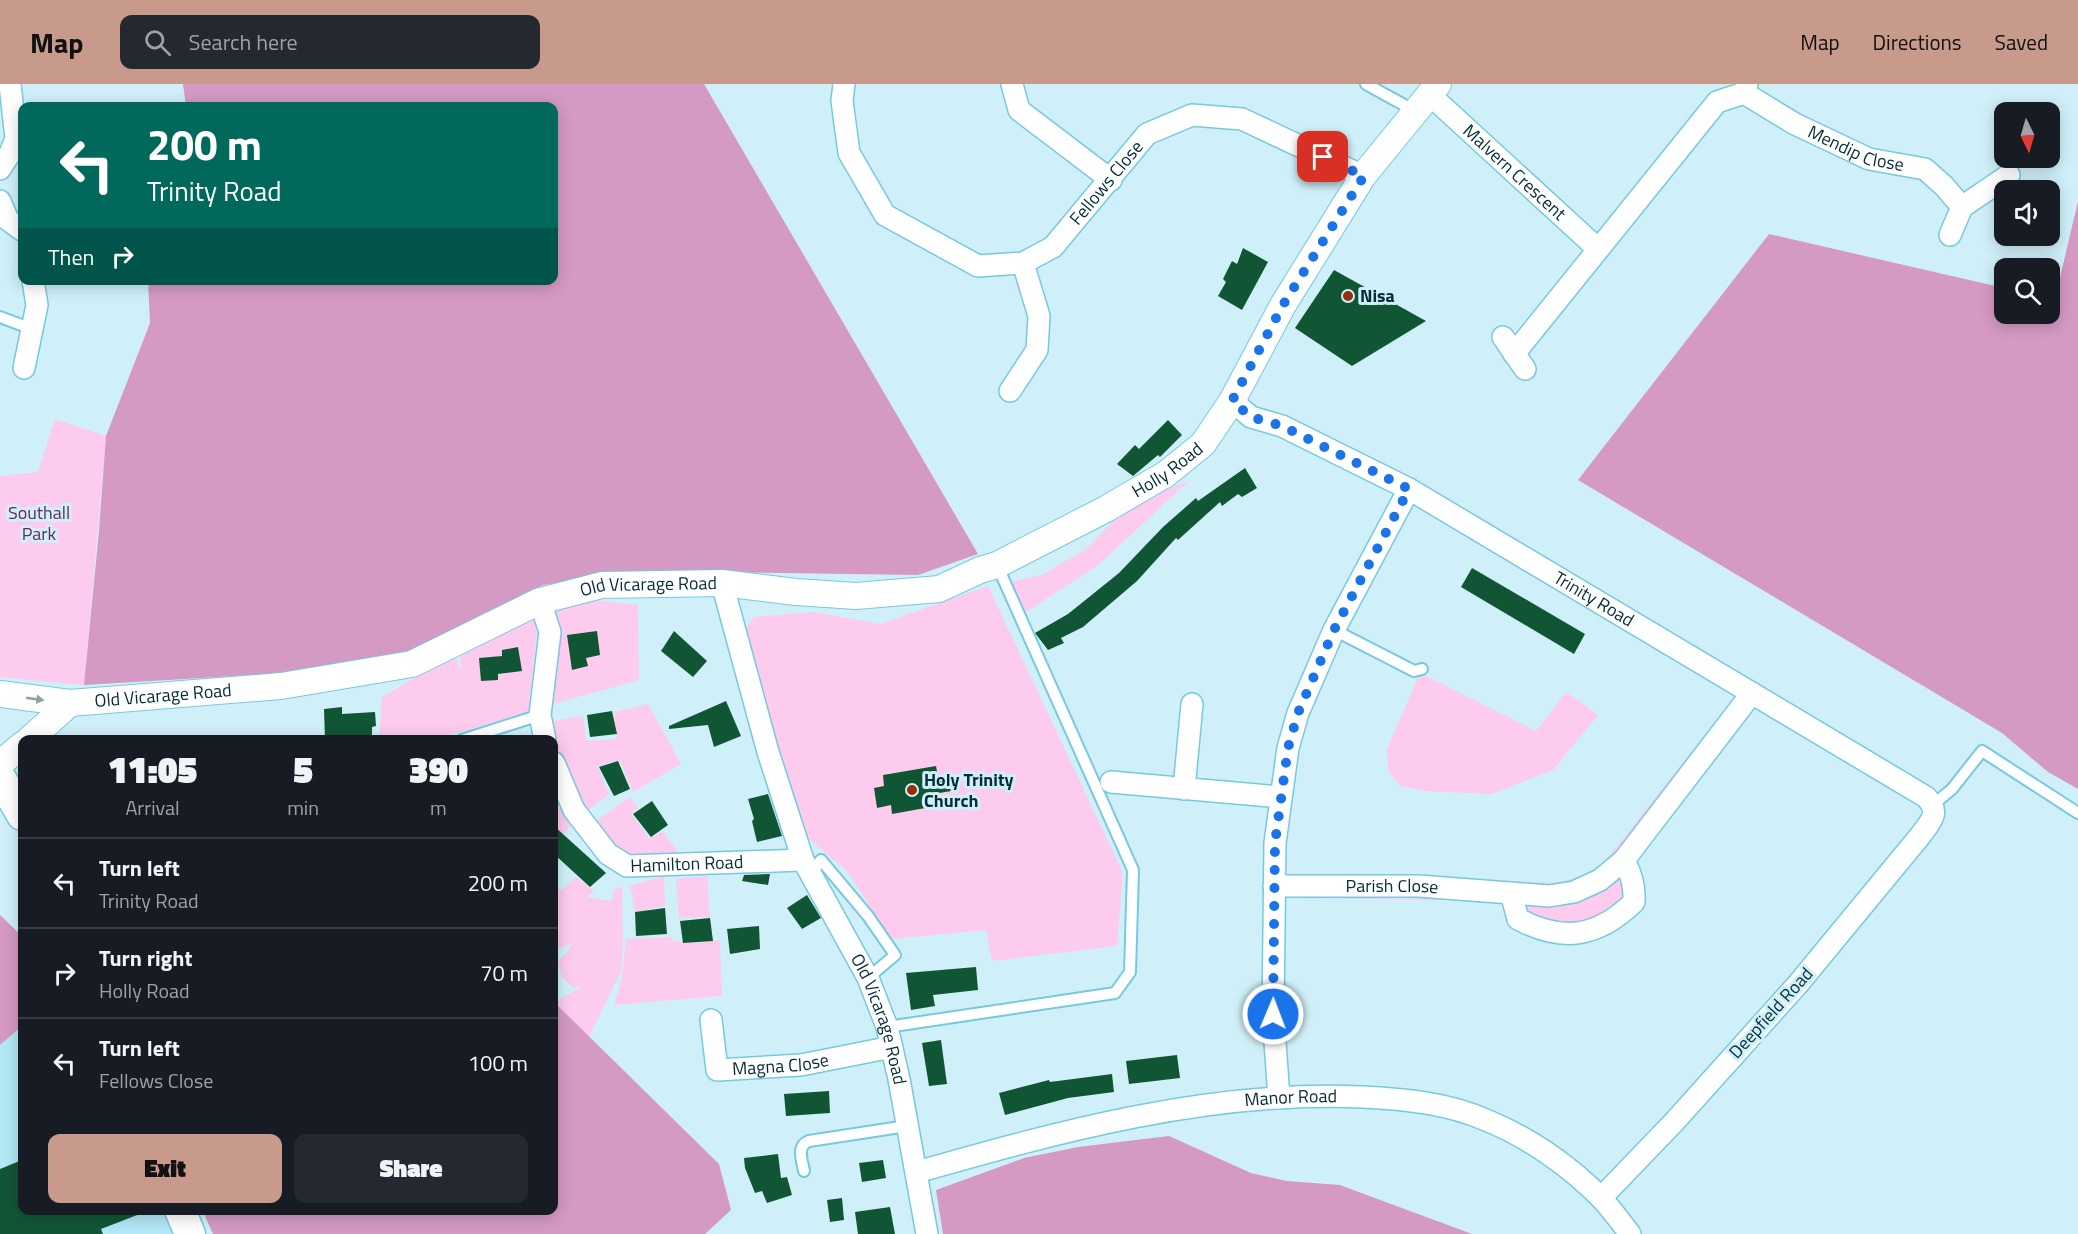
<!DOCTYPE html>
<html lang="en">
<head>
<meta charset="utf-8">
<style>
	:root { --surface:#171b24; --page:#242831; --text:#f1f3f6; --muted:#9ea1a6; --line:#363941; --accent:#c89a8c }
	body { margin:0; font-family:"Titillium Web",sans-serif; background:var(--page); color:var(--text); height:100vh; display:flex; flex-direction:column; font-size:22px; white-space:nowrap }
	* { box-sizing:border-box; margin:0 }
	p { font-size:20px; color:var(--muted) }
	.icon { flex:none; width:33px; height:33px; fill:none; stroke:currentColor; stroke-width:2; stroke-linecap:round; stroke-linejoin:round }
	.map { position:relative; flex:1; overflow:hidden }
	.panel { position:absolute; left:18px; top:651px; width:540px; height:480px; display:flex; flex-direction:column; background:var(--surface); border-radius:12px; box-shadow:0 3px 15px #0003 }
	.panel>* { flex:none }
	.hud { position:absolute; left:18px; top:18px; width:540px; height:183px; border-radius:12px; box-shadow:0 3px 15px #0003; background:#00695c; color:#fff; overflow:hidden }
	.needle { width:39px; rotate:175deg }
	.controls { position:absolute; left:1994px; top:18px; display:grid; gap:12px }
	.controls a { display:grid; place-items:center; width:66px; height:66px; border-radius:12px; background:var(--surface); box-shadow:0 3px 15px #0003; font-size:30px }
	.pin { position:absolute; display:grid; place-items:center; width:51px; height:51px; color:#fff; margin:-26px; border-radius:12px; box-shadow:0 3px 9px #0006 }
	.me { position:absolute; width:66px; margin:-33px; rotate:1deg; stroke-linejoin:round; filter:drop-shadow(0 0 4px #0008) }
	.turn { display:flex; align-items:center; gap:21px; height:126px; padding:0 30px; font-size:27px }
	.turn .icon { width:78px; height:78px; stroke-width:2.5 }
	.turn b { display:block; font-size:42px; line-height:51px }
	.then { display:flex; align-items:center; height:57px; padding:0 30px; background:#0003; gap:12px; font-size:22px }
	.eta { display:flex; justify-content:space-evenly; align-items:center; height:102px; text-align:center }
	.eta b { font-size:36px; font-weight:800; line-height:42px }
	.button { display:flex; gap:12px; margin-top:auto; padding:12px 30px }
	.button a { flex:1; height:69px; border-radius:12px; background:var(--accent); color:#111; font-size:24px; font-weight:800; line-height:69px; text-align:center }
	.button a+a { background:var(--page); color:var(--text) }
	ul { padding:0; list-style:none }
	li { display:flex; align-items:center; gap:18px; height:90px; padding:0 30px; border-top:2px solid var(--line) }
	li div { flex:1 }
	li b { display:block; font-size:22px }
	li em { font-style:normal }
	header { display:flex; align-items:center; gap:36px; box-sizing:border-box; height:84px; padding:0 30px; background:var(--accent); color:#111 }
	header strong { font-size:28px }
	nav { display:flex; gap:33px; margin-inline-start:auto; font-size:21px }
	.search { width:420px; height:54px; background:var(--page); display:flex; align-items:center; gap:15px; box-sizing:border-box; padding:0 21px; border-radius:12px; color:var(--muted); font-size:22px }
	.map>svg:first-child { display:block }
	.built { fill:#b3e8f7 }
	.green { fill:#fccbed }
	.forest { fill:#d49ac4 }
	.building { fill:#115634 }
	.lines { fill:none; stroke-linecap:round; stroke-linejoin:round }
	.service-casing { stroke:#76c9df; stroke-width:14 }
	.minor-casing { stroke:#76c9df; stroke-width:24 }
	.tertiary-casing { stroke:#76c9df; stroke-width:28 }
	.secondary-casing { stroke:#76c9df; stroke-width:33 }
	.service { stroke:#fff; stroke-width:10 }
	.minor { stroke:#fff; stroke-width:21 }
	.tertiary { stroke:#fff; stroke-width:26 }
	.secondary { stroke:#fff; stroke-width:30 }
	.oneway { fill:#8fa0a4 }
	.route { stroke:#1a73e8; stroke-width:10; stroke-dasharray:0 18 }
	.poi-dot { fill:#952e0b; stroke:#d0f0f9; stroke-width:2 }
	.labels { text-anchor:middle; stroke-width:6; stroke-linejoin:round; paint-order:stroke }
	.street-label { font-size:18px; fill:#062c35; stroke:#d0f0f9 }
	.poi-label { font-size:18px; font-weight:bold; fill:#062c35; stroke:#d0f0f9; text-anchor:start }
	.park-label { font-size:18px; fill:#6a275c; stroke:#d0f0f9 }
</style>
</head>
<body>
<header>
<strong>Map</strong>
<div class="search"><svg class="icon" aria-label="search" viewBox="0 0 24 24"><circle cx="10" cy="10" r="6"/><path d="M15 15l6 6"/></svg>Search here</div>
<nav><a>Map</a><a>Directions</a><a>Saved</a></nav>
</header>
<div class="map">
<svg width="2078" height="1150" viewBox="0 0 2078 1150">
	<rect width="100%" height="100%" fill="#d0f0f9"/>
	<path class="built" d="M22,942V1126L166,1127L176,1150H0V961Z"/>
	<g class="green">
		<path d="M55,335L106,352L84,601L0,593V392L38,388Z"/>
		<path d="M1190,396L1097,482L1020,532L1005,499L1042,491L1085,466L1117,433L1161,408Z"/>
		<path d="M988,502L1123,789L1117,862L992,877L986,846L891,855L847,787L804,751L742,551L754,533L814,528L880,540Z"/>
		<path d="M565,513L638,521L639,596L549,621L547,523Z"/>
		<path d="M539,528L528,629L433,655L379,656L382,613L439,580L456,575L462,587L460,573Z"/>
		<path d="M1420,589L1536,647L1566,608L1598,631L1553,686L1491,710L1425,707L1400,702L1388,686L1387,665Z"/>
		<path d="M1752,609L1747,635L1718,673L1683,716L1624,776L1631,790L1619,833L1537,845L1511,810L1498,819L1447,816L1296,814L1274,802L1419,792L1553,799L1578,794L1595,787L1610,771L1723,628Z"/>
		<path d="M648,620L681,680L633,708L620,676L597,682L609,710L583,730L556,672L554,656L547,638L583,632L586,657L617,655L614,628Z"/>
		<path d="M558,705L571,741L554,762V708Z"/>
		<path d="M630,713L638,724L631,730L650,755L662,747L681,772L635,774L609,767L589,742Z"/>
		<path d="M664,792L665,822L635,828L630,802Z"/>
		<path d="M707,792L710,833L679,834L676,795Z"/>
		<path d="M576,793L594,807L587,813L612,817L614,805L622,803L623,859L621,887L589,953L554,918L584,902L574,904L563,894L557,880C561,872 570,867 572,860L554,865V802L562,806Z"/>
		<path d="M672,853L673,857L696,859L720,856L722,912L614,921L622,894L626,855Z"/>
	</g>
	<g class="forest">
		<path d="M183,0H704L978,470L918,491L630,487L543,501L411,567L285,589L84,601L99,447L106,352L150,239L148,197L554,196V22H186Z"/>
		<path d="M2078,117V705L2048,688L2002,649L1578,396L1769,150L2004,204V230H2049V214L2055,215Z"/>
		<path d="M0,831L22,852V942L0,961Z"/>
		<path d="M554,918L719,1080L731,1126L705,1150H213L203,1127L554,1126Z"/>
		<path d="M1169,1052L1251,1089L1287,1097L1340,1101L1472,1150H943L936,1106L1024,1074L1078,1063Z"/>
	</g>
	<g class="building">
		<path d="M1243,164L1268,178L1242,226L1218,212L1226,198L1223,195L1232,177L1237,180Z"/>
		<path d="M1334,186L1426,237L1352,282L1295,244Z"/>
		<path d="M1168,336L1182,351L1160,373L1158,371L1133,392L1117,380L1135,361L1139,365Z"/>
		<path d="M1245,384L1257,404L1242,413L1238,410L1222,422L1220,418L1178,456L1176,454L1137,497L1083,543L1061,554L1064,559L1048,566L1035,549L1068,530L1119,489L1163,443L1196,414L1198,417Z"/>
		<path d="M1472,484L1585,550L1574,570L1461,503Z"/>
		<path d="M597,547L600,571L586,574L588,582L572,586L567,551Z"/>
		<path d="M674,547L707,577L693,593L661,567Z"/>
		<path d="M518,563L522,587L498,590V596L481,597L479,574L502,572V566Z"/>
		<path d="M726,617L741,652L714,663L708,641L669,645V642Z"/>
		<path d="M342,623V630L375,628L376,642L372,643V656H325L324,625Z"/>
		<path d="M612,627L617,650L590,653L587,631Z"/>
		<path d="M618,677L630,705L614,712L599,683Z"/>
		<path d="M936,682L938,694L948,693L951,707L928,711L931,723L892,730L891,721L877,724L874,704L884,702L883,691Z"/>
		<path d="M768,710L782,752L757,758L752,737L754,735L748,715Z"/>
		<path d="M652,717L668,741L651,753L633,730Z"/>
		<path d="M554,742L606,789L590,803L554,770Z"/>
		<path d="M770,790L768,801L742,797L744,791Z"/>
		<path d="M807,811L821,834L802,845L787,824Z"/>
		<path d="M665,824L667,850L636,852L635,828Z"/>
		<path d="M710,834L713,857L683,859L680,837Z"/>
		<path d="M759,842L760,865L730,870L727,845Z"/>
		<path d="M976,883L978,906L933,911L935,922L911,926L906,889Z"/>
		<path d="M941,956L947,1000L929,1002L922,959Z"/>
		<path d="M1177,971L1180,994L1129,1000L1126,977Z"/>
		<path d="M1112,990L1114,1008L1068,1014L1005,1031L999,1009L1049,996L1050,998Z"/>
		<path d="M829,1007L830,1029L786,1032L784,1010Z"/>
		<path d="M778,1070L781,1094L787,1093L792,1111L767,1119L762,1107L755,1109L745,1084L744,1074Z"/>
		<path d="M22,1076V1126L145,1128L101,1145L103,1150H0V1085Z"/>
		<path d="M883,1076L886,1094L862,1098L859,1079Z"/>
		<path d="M842,1114L844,1136L830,1138L827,1116Z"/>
		<path d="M890,1123L895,1150H858L855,1128Z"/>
	</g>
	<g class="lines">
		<defs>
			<g id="service">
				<path d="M1366,0L1415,27"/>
				<path d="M0,233L32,245"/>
				<path d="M1334,546L1414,587L1422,585"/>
				<path d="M462,656L540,631"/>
				<path d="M1933,721L1952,705L1982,667L2078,729"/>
				<path d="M811,790L821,776L868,832L895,871L868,894"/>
				<path d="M887,943L1115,909L1130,888L1133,786L997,481"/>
				<path d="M804,1087C802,1076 796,1062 809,1057L907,1042"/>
			</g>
			<g id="minor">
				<path id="s1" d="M844,0L842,17L849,69L885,131L978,182L1023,179L1053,163L1147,50L1192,31L1242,35L1363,92"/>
				<path d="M1012,0L1019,26L1111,96"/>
				<path id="s2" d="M1744,9L1795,40L1869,75L1925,85L1944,102L1962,123"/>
				<path id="s3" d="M1429,10L1598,165"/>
				<path d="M0,85L9,71L16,55L10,0"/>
				<path d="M0,117L8,136L22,146"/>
				<path d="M1950,151L1962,123L2009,91"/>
				<path d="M1503,253L1525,285"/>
				<path d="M1514,270L1717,18L1744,9L1747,0"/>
				<path d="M24,284L37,221L33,196"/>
				<path d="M1010,307L1037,266L1039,232L1023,179"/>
				<path id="s4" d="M1232,317L1251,333L1282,342L1409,405L1926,713C1941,729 1931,737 1920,752L1798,900L1675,1037L1601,1114"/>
				<path id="s5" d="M722,499L768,668L803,776L868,894L887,943L899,995L927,1150"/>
				<path d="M540,517L550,548L540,631L545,656"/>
				<path id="s6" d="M554,679L574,726L608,770L627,782L803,776"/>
				<path d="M1111,698L1280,713"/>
				<path d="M1184,705L1192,620"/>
				<path id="s7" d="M1274,802H1419L1549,812L1574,808L1600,796L1624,776L1752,609"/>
				<path d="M1511,809L1518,835C1563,859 1598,853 1634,818C1635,802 1631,790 1624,776"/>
				<path id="s8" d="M711,936L717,986L801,981L892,963"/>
				<path d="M1279,1014L1273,930L1275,759L1288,664L1298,629L1334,546L1409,405"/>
				<path id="s9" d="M917,1088C1061,1047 1211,1006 1362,1013C1404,1015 1447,1019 1486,1036C1528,1053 1570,1082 1602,1115C1612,1126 1621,1138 1630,1150"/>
			</g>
			<g id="tertiary">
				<path id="s10" d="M0,610L70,619L281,602L412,580L540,517L602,501L722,499L796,508L856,512L939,505L980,486L997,481L1106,425L1166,390L1203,360L1232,317L1283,221L1363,92L1438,0"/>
				<path d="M29,656L70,619"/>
				<path d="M0,680L22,661"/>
			</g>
			<g id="secondary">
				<path d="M0,693L22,731"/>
				<path d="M180,1126L190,1150"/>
			</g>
		</defs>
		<use href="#service" class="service-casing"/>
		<use href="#minor" class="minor-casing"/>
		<use href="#tertiary" class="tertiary-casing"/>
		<use href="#secondary" class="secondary-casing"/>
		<use href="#service" class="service"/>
		<use href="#minor" class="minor"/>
		<use href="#tertiary" class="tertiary"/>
		<use href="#secondary" class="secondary"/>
	</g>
	<defs><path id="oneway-solid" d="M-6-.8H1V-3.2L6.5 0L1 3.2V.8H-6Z" transform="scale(1.5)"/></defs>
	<use class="oneway" href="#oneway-solid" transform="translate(35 615) rotate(8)"/>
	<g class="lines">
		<path class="route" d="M1273,930L1275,759L1288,664L1298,629L1334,546L1409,405L1282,342L1251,333L1232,317L1283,221L1364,92L1323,73"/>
	</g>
	<g class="poi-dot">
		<circle cx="1348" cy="212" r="6"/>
		<circle cx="912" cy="706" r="6"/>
	</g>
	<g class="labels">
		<g class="street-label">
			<text dy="6" stroke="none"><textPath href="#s2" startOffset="126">Mendip Close</textPath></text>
			<text dy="6" stroke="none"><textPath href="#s3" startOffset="116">Malvern Crescent</textPath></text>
			<text dy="6" stroke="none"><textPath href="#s1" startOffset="410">Fellows Close</textPath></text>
			<text dy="6" stroke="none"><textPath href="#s10" startOffset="1218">Holly Road</textPath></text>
			<text dy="6" stroke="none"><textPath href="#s10" startOffset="668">Old Vicarage Road</textPath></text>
			<text dy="6" stroke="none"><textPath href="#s4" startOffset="414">Trinity Road</textPath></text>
			<text dy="6" stroke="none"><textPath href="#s10" startOffset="164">Old Vicarage Road</textPath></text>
			<text dy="6" stroke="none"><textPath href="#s6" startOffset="189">Hamilton Road</textPath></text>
			<text dy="6" stroke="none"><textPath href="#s7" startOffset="118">Parish Close</textPath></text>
			<text transform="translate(1771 929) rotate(-48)" y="6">Deepfield Road</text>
			<text dy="6" stroke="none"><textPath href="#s5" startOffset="466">Old Vicarage Road</textPath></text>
			<text dy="6" stroke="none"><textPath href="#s8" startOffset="114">Magna Close</textPath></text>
			<text dy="6" stroke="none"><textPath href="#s9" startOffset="382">Manor Road</textPath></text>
		</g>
		<g class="poi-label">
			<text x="1360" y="218">Nisa</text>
			<text x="924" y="702">Holy Trinity<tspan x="924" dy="21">Church</tspan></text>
		</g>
		<g class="park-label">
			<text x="39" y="435">Southall<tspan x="39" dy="21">Park</tspan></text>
		</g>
	</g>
</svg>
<div class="controls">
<a><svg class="needle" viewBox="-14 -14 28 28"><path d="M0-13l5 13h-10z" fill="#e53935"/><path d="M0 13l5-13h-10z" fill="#9ea1a6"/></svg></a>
<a><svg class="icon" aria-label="sound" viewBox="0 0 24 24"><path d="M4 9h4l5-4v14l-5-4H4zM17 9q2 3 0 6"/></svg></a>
<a><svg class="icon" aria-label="search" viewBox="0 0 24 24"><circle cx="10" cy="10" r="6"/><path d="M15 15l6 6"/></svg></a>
</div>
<div class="pin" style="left:1323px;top:73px;background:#d93025"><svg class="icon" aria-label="arrive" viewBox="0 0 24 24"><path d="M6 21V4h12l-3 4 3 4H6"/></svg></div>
<svg class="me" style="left:1273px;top:930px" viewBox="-20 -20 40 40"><circle r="17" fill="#1a73e8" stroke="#fff" stroke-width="3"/><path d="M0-11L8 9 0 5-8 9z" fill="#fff"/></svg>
<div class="hud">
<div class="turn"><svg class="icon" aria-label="left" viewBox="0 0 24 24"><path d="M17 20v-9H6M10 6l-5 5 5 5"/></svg><div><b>200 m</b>Trinity Road</div></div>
<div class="then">Then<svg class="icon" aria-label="right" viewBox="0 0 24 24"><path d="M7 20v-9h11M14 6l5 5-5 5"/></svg></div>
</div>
<section class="panel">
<div class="eta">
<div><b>11:05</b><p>Arrival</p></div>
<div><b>5</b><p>min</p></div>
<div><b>390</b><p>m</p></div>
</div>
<ul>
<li><svg class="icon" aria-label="left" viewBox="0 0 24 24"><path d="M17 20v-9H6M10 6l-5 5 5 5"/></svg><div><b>Turn left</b><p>Trinity Road</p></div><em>200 m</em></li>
<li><svg class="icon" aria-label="right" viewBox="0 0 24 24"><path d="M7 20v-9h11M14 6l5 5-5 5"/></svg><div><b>Turn right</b><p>Holly Road</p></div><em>70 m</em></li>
<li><svg class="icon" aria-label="left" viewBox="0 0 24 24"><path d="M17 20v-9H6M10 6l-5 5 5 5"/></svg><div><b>Turn left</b><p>Fellows Close</p></div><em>100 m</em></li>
</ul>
<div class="button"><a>Exit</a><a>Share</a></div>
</section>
</div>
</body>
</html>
